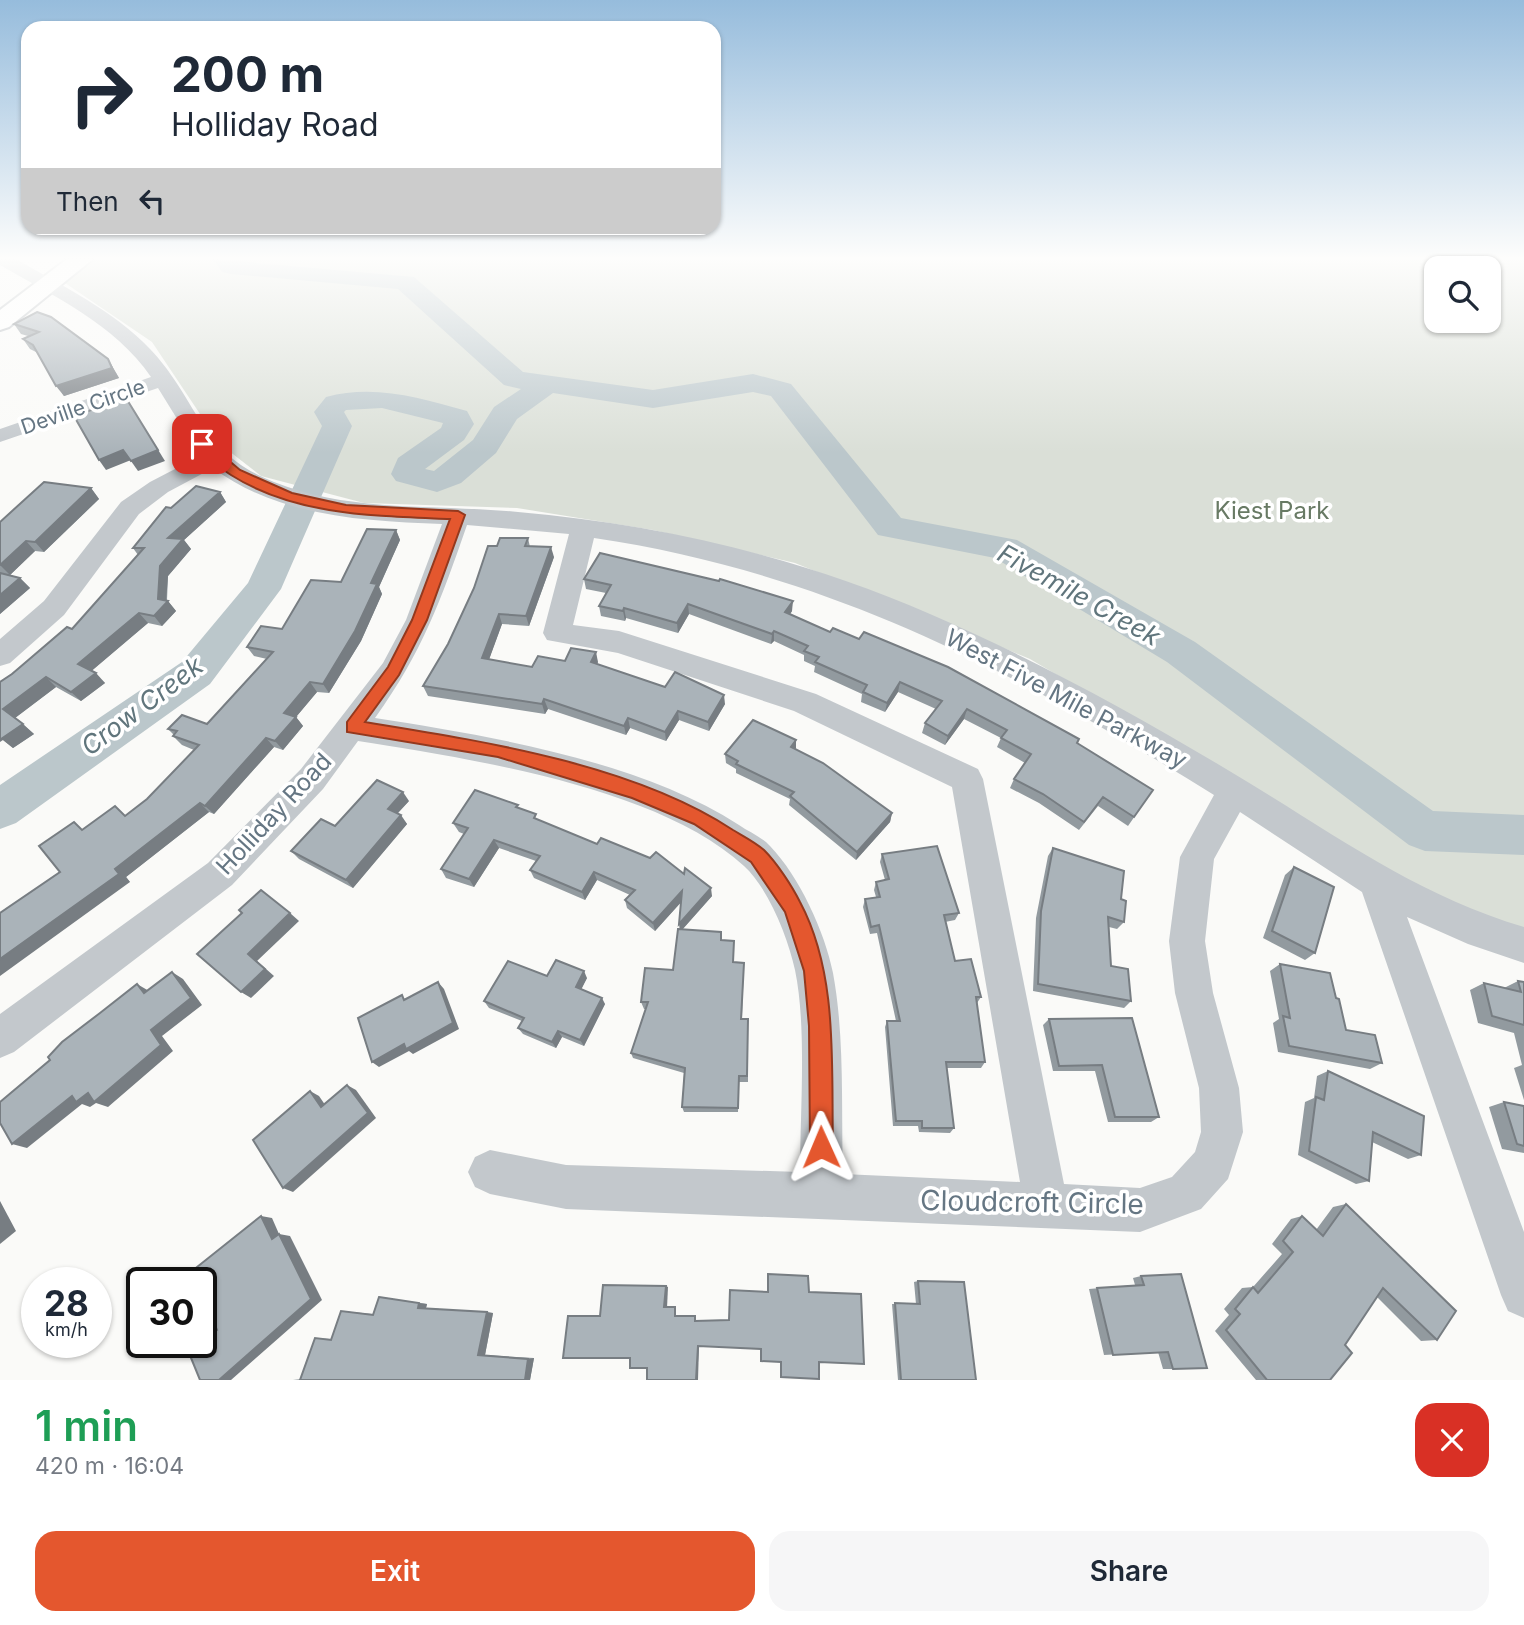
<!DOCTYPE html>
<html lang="en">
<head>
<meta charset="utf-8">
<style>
	:root { --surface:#fff; --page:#f6f6f7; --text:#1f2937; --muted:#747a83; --accent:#e4572e }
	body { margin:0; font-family:Inter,sans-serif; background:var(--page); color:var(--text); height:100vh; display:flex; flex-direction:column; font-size:26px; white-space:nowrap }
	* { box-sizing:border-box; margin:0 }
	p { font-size:23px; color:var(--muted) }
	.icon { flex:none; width:38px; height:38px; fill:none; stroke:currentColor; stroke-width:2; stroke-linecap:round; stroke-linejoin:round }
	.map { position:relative; height:1380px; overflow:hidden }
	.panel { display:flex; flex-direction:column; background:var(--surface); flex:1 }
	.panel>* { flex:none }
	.banner { position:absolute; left:21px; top:21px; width:700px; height:214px; border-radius:21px; box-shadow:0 2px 5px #0004; background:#fff; color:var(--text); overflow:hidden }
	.tools { position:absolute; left:1424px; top:256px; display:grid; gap:14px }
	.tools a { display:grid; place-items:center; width:77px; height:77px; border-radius:14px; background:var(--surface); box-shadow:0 2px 5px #0004; font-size:35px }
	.speed { position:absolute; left:21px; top:1267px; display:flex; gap:14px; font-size:35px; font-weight:700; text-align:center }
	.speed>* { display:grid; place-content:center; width:91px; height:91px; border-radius:50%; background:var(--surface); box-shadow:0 2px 5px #0004; line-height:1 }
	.speed small { font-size:18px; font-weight:400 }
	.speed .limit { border:4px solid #111; border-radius:10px; background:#fff; color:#111 }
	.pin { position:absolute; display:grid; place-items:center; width:60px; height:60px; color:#fff; margin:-30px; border-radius:14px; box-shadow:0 4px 10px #0006 }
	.me { position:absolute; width:77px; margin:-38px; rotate:359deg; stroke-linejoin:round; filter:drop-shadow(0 0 5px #0008) }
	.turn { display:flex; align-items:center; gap:24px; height:147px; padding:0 35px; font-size:32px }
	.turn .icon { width:91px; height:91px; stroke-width:2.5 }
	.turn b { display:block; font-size:49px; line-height:60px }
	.then { display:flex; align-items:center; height:66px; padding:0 35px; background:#0003; gap:14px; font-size:26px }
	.round { display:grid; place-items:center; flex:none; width:74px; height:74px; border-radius:21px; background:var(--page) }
	.summary { display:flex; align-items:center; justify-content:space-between; height:119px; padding:0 35px }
	h1 { font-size:42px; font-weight:600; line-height:52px; color:#1e9e55 }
	.cta { display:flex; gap:14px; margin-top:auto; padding:14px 35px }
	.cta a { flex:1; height:80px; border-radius:21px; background:var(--accent); color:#fff; font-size:28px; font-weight:600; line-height:80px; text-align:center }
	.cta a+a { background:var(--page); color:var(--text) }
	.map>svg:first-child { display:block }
	.green { fill:#dadfd7; fill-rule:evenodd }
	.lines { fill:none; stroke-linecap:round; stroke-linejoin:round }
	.river { fill:#bbc7cb; fill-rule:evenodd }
	.major-casing { stroke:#b5babe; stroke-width:4 }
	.minor { fill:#c3c8cc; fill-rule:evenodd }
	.major { fill:#fff; fill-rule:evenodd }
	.wall { fill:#929a9f }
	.shaded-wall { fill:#777d82 }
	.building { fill:#aab3b9; stroke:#777d82; stroke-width:2 }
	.route { fill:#e4572e; stroke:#94391e; stroke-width:2 }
	.labels { text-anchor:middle; stroke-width:7; stroke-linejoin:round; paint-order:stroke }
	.far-street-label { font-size:21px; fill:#657683; stroke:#fff }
	.park-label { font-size:24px; fill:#687a64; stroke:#fff }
	.street-label { font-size:24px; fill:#657683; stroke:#fff }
	.water-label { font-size:26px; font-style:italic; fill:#60757c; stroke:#fff }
	.near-street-label { font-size:28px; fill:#657683; stroke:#fff }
</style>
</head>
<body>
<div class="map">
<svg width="1524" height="1380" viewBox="0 0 1524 1380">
	<rect width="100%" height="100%" fill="#fafaf8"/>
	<path class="green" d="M95,259H1524V932L1435,897L1030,659L795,563L653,530L517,508L364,503L261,476L220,444L152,342L65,283ZM1437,268H1489V320H1437Z"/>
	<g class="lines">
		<path class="river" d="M213,259L414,277L523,372L653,390L753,374L791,384L901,518L1017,540L1195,642L1433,811L1524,815V855L1425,851L1409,845L1167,662L995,558L878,535L771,396L753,392L653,408L553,393L517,419L496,453L461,483L437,492L396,481L391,474L398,458L441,428L443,423L382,408L346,410L344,412L352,426L281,589L210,684L16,823L0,829V785L182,662L248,583L322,426L314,412L326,397C375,384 419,398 467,411L474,424L464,440L425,469L434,471L473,440L494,407L521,389L504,385L398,289L231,274L222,272Z"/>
		<defs>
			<path id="major" d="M67,259H93L9,327L0,330V310Z"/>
		</defs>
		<use href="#major" class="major-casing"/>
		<path class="minor" d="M0,259H16C62,286 113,310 150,349C198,399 199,453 274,482C351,513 436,504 518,512C658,524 800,557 930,614C1039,661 1144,719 1246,781C1338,837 1419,896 1524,927V963L1468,944L1407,917L1524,1232V1318L1508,1311L1501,1295L1362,892L1240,812L1214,859L1205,941L1213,993L1239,1088L1243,1132L1228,1179L1201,1209L1140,1232L566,1209L490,1194L475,1187L468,1172L475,1157L490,1150L566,1165L800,1172C800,1113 807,1027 795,970C788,938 769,889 744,866C658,787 471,759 358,741L323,789L232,885L14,1052L0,1058V1014L208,863L301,769L383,663L406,620L442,524C364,521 279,517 213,468L168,492L139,514L64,615L10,663L0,666V639L44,601L121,502L150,482L200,456L158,388L0,442V429L151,377C115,324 53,296 0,265ZM467,525L569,534L543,633L547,640L618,653L794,711L952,787L1020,1182L843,1174C841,1108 845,1038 833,973C825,932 799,876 770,846C762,837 749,832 739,825C640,761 491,736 375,718C422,653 441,600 467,525ZM594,538C830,573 1014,671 1214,795L1180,857L1169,941L1175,993L1199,1088L1201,1132L1195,1152L1172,1177L1140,1188L1064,1184L983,779L978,769L816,694L619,631L573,625Z"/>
		<use href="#major" class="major"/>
	</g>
	<g class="wall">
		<path d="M37,312L108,359L119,378L64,396L38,353L30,349L23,339L28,336L21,334L14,324Z"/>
		<path d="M91,488L99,499L44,552L35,551L10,575L20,578L30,588L0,614V522Z"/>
		<path d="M220,492L226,502L184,540L191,549L168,576L167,600L176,611L162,626L148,623L91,671L105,683L81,701L56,687L15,718L34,734L13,748L3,740L0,682L72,629L138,555L133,548L171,508Z"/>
		<path d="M396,530L400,540L379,587L382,594L361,641L329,693L317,692L296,717L303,726L283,750L274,747L214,814L209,812L126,877L130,882L60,872L84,829L126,815L147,799L194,750L182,745L173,736L174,735L168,729L207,724L267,659L254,656L247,647L282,629L341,582Z"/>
		<path d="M528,538L530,547L554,557L529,626L502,624L489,659L532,667L565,661L598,662L597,664L665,687L725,704L709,731L679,720L666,741L630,728L626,735L548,709L545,714L428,696L423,686L448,644L497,546Z"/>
		<path d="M584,579L792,611L790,614L1077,743L1153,790L1128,826L1098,806L1079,830L1039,803L1010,788L1014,779L1025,763L997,747L1001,738L964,719L945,745L922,733L925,723L936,709L898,692L885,712L861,702L862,694L814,672L815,666L804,661V655L774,641L771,644L689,614L678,633L626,618L625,621L601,616L599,606L606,593L586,589Z"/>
		<path d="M795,750L892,813L890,822L856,860L789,805L790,799L736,773V769L726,763L725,754Z"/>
		<path d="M409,801L398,813L407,824L353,888L299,859L291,851L335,826Z"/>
		<path d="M519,808L539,820L712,896L682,930L722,940L734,948V962L744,963L742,1019H748V1082H739L738,1112H684L682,1107L684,1073L633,1058L631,1053L646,1009H644L641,1002L673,970L680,930L681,902L655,931L627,908L625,900L630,895L597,880L585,900L534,878L530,870L536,861L499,848L474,887L446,878L441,869L464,834L459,832L453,823Z"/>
		<path d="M1053,848L1121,899L1124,922L1117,929L1109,927L1111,966L1131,1001L1124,1008L1033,991L1036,918L1048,856Z"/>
		<path d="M882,854L959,913L955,920L945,922L955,961L981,997L977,1003L985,1062L981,1068H947L954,1128L950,1133L919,1132L918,1126H893L885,1027L887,1021H896L877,933L870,934L863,907L865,899L876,897L874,890L876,882L885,880L880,862Z"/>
		<path d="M1294,867L1315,953L1305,960L1263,938L1285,875Z"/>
		<path d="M1280,964L1336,998L1346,1030L1382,1063L1370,1069L1278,1052L1273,1023L1279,1019L1270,971Z"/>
		<path d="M547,976L587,978L581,989L605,1004L584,1046L562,1037L556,1048L523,1034L518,1028L522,1021L489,1008L484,1001Z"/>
		<path d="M1518,981L1524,982V1100L1514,1068L1522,1065L1514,1033L1478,1023L1470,990L1484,983L1504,988Z"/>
		<path d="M1049,1019L1159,1117L1151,1122H1108L1095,1071H1053L1043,1025Z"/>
		<path d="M1328,1071L1421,1155L1408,1159L1372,1142L1369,1181L1356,1184L1298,1155L1305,1102L1314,1098L1317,1076Z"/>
		<path d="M1504,1102L1524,1106V1153L1502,1149L1489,1107Z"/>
		<path d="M1346,1204L1437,1340L1421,1341L1377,1297L1345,1345L1330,1380H1256L1215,1331L1229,1315L1224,1309L1242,1288L1253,1287L1282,1254L1272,1244L1291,1219L1302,1216L1316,1230L1333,1207Z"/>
		<path d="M1181,1274L1173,1369H1163L1158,1352L1104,1355L1089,1289L1135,1285L1133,1278L1141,1276Z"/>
		<path d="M918,1281L976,1380H898L892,1304H916L914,1282Z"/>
		<path d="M379,1297L427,1304L426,1308L493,1313L485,1355L534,1358L530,1380H293L301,1379L315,1338L332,1339L341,1311L373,1314Z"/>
	</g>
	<g class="shaded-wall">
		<path d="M108,359L119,378L64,396L56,386Z"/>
		<path d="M126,398L165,461L138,471L131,461Z"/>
		<path d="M123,450L131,460L106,470L99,460Z"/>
		<path d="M91,488L99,499L44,552L35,542Z"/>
		<path d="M220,492L226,502L184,540L191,549L168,576L166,602L168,601L176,611L162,626L154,616L158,599L160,566L168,538Z"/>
		<path d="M396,530L400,540L379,587L382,594L361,641L329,693L323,684Z"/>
		<path d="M26,541L35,551L10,575L0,565Z"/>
		<path d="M551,547L554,557L529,626L526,616Z"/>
		<path d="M20,578L30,588L0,614V595Z"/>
		<path d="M793,601L792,611L785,622V612Z"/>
		<path d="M688,604L689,614L678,633L677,623Z"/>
		<path d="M624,608L626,618L625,621L623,611Z"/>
		<path d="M139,613L148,623L88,674L78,664Z"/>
		<path d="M499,614L502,624L486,668L482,658Z"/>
		<path d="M774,631V641L771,644L772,634Z"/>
		<path d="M596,652L598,662L593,672L591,662Z"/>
		<path d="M96,673L105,683L81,701L71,692Z"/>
		<path d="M46,677L56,687L15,718L3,709Z"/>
		<path d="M310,682L317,692L296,717L303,726L283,750L275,741L284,713Z"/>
		<path d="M900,682L898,692L885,712L887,703Z"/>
		<path d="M724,695L725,704L709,731L708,722Z"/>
		<path d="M544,699L548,709L545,714L542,704Z"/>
		<path d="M967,709L964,719L945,745L948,736Z"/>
		<path d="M678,711L679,720L666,741L665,732Z"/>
		<path d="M628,718L630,728L626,735L624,726Z"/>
		<path d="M23,724L34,734L13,748L3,740L0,742V737Z"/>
		<path d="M266,738L274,747L214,814L205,806Z"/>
		<path d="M796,740V749L791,747Z"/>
		<path d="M403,792L409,801L394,817L388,809Z"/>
		<path d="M200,803L209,812L126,877L130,882L0,976V959Z"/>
		<path d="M892,813L890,822L856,860L857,852Z"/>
		<path d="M401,815L407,824L353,888L346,880Z"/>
		<path d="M494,840L499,848L474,887L469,879Z"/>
		<path d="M594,872L597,880L585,900L582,892Z"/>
		<path d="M711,888L712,896L680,932L679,924Z"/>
		<path d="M682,891L684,899L655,931L653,923Z"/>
		<path d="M290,913L299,921L257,961L274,976L251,998L241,992L248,954Z"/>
		<path d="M584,971L587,978L579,994L576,987Z"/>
		<path d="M172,972L183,979L202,1005L162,1036L173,1051L108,1107L96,1103L90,1107L82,1104L27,1148L12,1144L151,1030Z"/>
		<path d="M438,982L444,989L459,1029L413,1054L409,1051L379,1067L372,1062Z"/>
		<path d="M137,984L149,991L144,993Z"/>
		<path d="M602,998L605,1004L584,1046L580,1040Z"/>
		<path d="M558,1031L562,1037L556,1048L552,1042Z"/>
		<path d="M347,1085L356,1090L376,1118L293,1192L283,1188Z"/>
		<path d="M310,1091L319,1096L330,1112L321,1107Z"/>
		<path d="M0,1201L16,1231L0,1244Z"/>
		<path d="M261,1216L272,1218L279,1234L290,1236L322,1300L231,1380H219L272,1239Z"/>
		<path d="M666,1286L668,1287L667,1308L664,1307Z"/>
		<path d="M419,1303L427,1304L426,1308H418Z"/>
		<path d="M487,1312L493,1313L485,1355H478Z"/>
		<path d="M698,1346H699L698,1380H696Z"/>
		<path d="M534,1358L530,1380H525L528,1359Z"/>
	</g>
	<g class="building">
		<path d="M37,312L51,317L108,359L112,368L56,386L33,345L23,339L39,332L14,324Z"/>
		<path d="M126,398L158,450L131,461L123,450L99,460L74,416Z"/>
		<path d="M44,482L91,488L35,542L26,541L0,565V522Z"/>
		<path d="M196,486L220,492L168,538L183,539L160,566L158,599L168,601L154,616L139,613L78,664L96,673L71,692L46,677L3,709L23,724L1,739L0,738V682L12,674L67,627L72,629L144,548H133L166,507L171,508Z"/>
		<path d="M367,529L396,530L371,583L377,584L355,631L323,684L310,682L284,713L296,717L275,741L266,738L205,806L200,803L115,869L119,874L0,959V913L60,872L39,846L74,822L82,830L115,806L125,816L147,799L199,745L173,736L177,731L168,729L182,715L207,724L273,652L247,647L261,626L282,629L311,580L341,582Z"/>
		<path d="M500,538H528L525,546L551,547L526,616L499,614L482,658L532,667L538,656L565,661L571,648L596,652L591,662L665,687L675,672L724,695L708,722L678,711L665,732L628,718L624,726L544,699L542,704L423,686L448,644L474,588L488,546H497Z"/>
		<path d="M600,553L719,581L720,579L793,601L785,612L830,632L833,628L859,639L864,632L948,667L1079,739L1077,743L1153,790L1134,817L1103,797L1084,822L1043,794L1014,779L1031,754L1001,738L1007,730L967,709L948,736L925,723L942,701L900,682L887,703L863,692L867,685L815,662L819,657L804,651L808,646L774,631L772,634L688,604L677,623L624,608L623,611L599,606L611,585L584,579Z"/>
		<path d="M0,573L20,578L0,595Z"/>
		<path d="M753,720L796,740L791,747L823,763L892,813L857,852L790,796L794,792L736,764L738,761L725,754Z"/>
		<path d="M377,780L403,792L388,809L401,815L346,880L291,851L321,819L335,826Z"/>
		<path d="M475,790L518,805L516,807L536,814L534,818L597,844L601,838L650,858L656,852L684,874L685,868L711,888L679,924L682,891L653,923L625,900L635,890L594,872L582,892L530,870L540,856L494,840L469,879L441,869L468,828L453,823Z"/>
		<path d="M937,846L959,913L944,915L955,961L971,959L981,997H976L985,1062H946L954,1128H922V1121H896L887,1021H900L879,925L871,927L865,899L880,897L876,882L889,879L882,854Z"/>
		<path d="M1053,848L1124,871L1121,899L1126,901L1124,922L1108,917L1111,966L1128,969L1131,1001L1038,984L1041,911Z"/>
		<path d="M1294,867L1334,887L1315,953L1272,931Z"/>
		<path d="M261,890L290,913L248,954L265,969L241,992L197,954L242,913L239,910Z"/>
		<path d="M678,929L721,932V940L734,941L733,962L744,963L741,1019H748L747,1076H739L738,1108L682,1107L685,1068L631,1053L648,1002H641L645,968L673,970Z"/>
		<path d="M556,960L584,971L576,987L602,998L580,1040L558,1031L552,1042L518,1028L524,1018L484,1001L508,961L547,976Z"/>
		<path d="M1280,964L1330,973L1336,998L1339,999L1346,1030L1375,1035L1382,1063L1289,1046L1283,1016L1290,1018Z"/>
		<path d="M172,972L191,998L151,1030L161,1045L94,1102L88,1093L76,1102L72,1096L12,1144L0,1123V1102L50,1060L48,1057L62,1042L100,1013L137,984L144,993Z"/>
		<path d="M1518,981L1524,982V1025L1492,1016L1484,983L1521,992Z"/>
		<path d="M438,982L453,1023L406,1049L404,1044L372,1062L358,1018L402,995L404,1000Z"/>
		<path d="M1132,1018L1159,1117H1115L1102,1065L1059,1066L1049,1019Z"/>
		<path d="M1328,1071L1424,1116L1421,1155L1373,1132L1369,1181L1309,1151L1316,1097L1324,1100Z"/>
		<path d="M347,1085L368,1113L283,1188L253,1140L310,1091L321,1107Z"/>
		<path d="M1504,1102L1524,1106V1146L1517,1144Z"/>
		<path d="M1346,1204L1456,1311L1437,1340L1383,1288L1345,1345L1352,1353L1330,1380H1267L1226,1330L1240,1314L1235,1309L1253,1287L1258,1293L1293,1252L1283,1241L1302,1216L1323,1236Z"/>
		<path d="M261,1216L272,1239L279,1234L311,1299L219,1380H200L189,1353L217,1330L201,1293V1283H197L192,1271Z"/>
		<path d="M768,1274L808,1276L809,1292L861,1294L864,1364L819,1362V1379L781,1377V1362L761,1361V1349L698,1346L696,1380H647V1368H630V1358H563L568,1316H600L603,1285L666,1286L664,1307H675V1316H695V1321L729,1320L730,1290L768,1292Z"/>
		<path d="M1181,1274L1207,1368L1173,1369L1168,1352L1113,1355L1097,1288L1144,1285L1141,1276Z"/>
		<path d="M918,1281L964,1282L976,1380H901L895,1303L920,1304Z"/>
		<path d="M379,1297L419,1303L418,1308L487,1312L478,1355L528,1359L525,1380H300L315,1338L331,1340L341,1311L373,1315Z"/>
	</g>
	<linearGradient id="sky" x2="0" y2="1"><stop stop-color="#96bcdc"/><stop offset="0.57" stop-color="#fdfdfc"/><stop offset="1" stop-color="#fdfdfc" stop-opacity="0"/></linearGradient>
	<rect width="1524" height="453" fill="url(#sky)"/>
	<path class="route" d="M198,442H207L240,470L292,493L346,505L458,511L465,515L427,620L399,675L365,722C482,741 633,764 733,830C743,836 755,842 764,850C777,863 792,886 800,902C839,975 831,1067 833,1147L829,1155L821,1158L813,1155L810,1147L809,1026L804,971L785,912L751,862L694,824L632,798L498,757L347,732V722L388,667L412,620L450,519C376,516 296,516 231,475C219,468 209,456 198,447Z"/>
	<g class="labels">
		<g class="far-street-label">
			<text transform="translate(83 407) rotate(-19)" y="7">Deville Circle</text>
		</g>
		<g class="park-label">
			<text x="1272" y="519">Kiest Park</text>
		</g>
		<g class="street-label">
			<text transform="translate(1066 699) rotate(28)" y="8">West Five Mile Parkway</text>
			<text transform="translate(274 814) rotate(-47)" y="8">Holliday Road</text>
		</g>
		<g class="water-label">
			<text transform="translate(1079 595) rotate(29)" y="9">Fivemile Creek</text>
			<text transform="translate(142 706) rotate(-37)" y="9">Crow Creek</text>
		</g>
		<g class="near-street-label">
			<text transform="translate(1032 1202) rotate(1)" y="10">Cloudcroft Circle</text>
		</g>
	</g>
</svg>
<div class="tools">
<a><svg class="icon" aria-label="search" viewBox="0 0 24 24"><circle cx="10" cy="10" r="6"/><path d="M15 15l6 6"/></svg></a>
</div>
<div class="speed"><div>28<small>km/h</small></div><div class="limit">30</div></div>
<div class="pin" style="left:202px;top:444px;background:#d93025"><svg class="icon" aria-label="arrive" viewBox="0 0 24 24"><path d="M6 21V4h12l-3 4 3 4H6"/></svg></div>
<svg class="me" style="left:821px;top:1147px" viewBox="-20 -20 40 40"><path d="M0-17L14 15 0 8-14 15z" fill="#e4572e" stroke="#fff" stroke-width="4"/></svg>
<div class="banner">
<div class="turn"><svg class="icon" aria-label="right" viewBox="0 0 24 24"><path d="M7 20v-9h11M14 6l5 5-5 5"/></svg><div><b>200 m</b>Holliday Road</div></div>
<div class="then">Then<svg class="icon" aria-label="left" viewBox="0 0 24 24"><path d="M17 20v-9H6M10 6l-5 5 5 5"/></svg></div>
</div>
</div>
<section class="panel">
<div class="summary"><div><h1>1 min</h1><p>420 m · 16:04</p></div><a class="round" style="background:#d93025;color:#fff"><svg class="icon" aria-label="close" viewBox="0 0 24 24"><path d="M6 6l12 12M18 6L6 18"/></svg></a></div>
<div class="cta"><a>Exit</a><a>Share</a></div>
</section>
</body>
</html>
